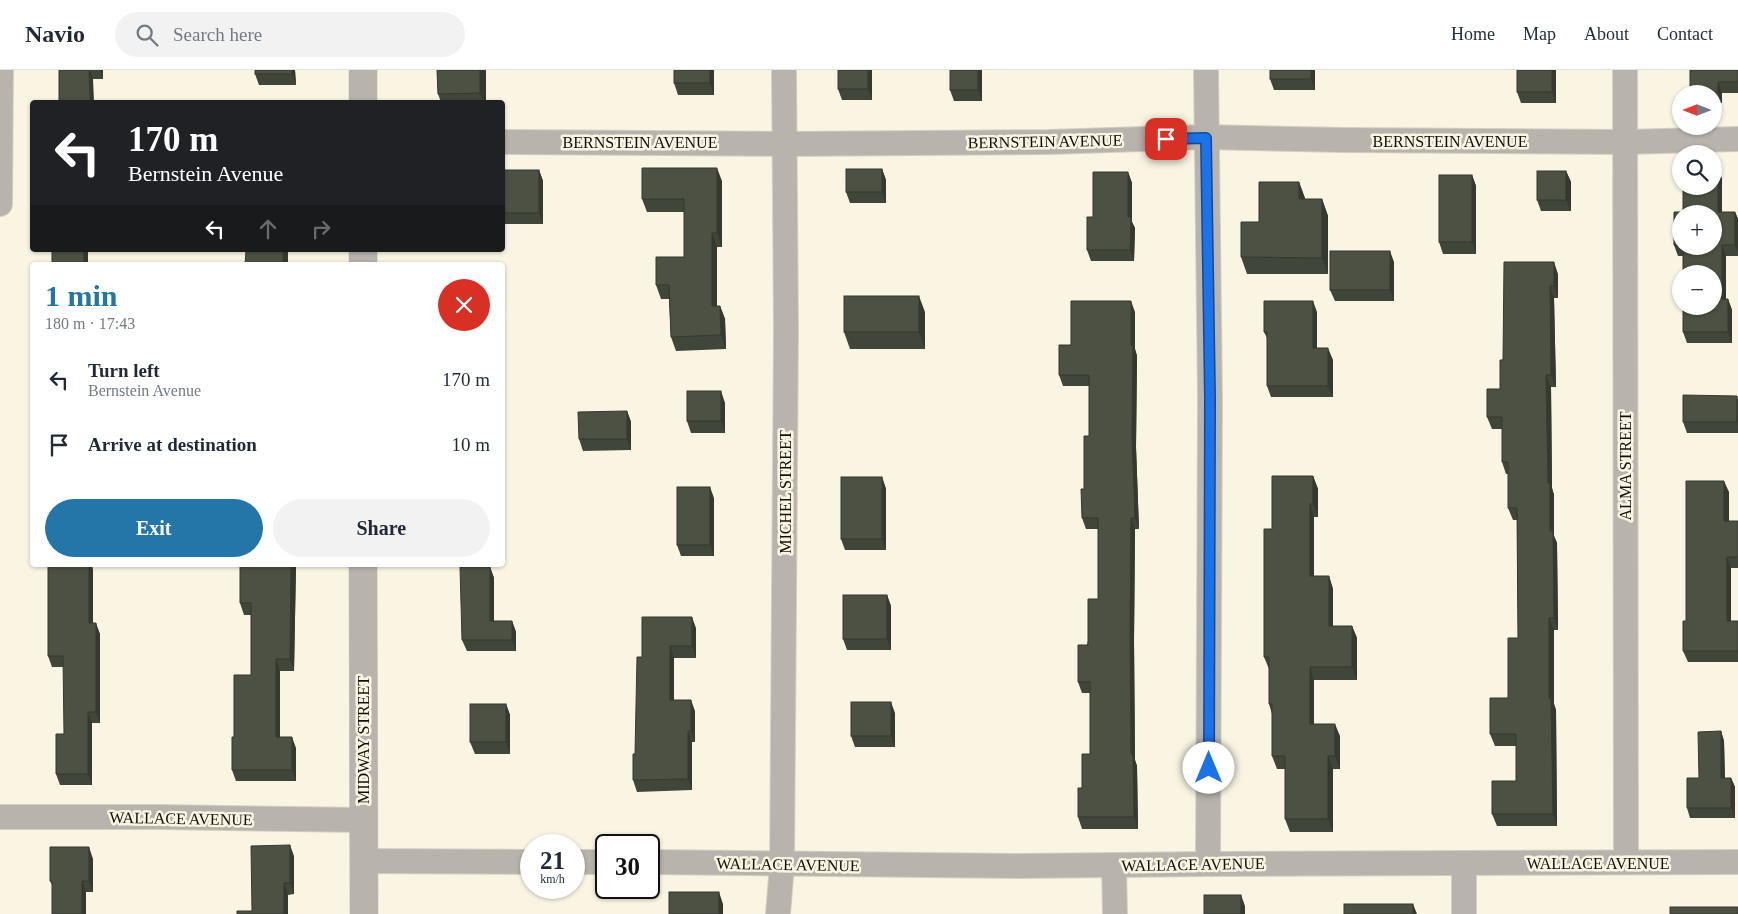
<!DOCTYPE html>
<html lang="en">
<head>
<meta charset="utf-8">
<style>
	:root { --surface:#fff; --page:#f2f2f3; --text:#1f2937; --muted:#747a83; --line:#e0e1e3; --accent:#2376a7 }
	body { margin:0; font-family:"Times New Roman",serif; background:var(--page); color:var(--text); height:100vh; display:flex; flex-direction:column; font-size:19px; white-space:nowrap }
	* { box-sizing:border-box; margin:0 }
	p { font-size:16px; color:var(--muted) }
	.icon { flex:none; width:28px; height:28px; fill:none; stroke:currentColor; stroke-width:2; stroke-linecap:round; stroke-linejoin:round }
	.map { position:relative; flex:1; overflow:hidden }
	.sheet { position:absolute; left:30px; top:192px; width:475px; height:305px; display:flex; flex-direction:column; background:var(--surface); border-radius:5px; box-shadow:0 1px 4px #0004 }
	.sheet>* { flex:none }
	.banner { position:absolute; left:30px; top:30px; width:475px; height:152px; border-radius:5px; box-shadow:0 1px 4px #0004; background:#202124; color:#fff; overflow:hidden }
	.needle { width:32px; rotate:270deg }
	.tools { position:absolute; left:1672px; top:15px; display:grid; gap:10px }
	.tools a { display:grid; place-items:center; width:50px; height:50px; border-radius:50%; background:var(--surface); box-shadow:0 1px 4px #0004; font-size:25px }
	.speed { position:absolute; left:520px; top:764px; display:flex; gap:10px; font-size:25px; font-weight:700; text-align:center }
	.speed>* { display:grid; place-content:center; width:65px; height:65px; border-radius:50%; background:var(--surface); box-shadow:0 1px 4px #0004; line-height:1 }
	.speed small { font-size:12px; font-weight:400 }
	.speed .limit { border:2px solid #111; border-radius:8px; background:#fff; color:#111 }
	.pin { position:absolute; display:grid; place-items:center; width:42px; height:42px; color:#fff; margin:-21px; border-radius:10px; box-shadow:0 2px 8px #0006 }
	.me { position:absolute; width:55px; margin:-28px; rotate:0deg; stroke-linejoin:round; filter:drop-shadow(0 0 4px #0008) }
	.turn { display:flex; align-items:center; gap:18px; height:105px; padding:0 15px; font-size:22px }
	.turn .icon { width:65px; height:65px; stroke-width:2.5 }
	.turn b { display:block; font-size:35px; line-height:42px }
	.lanes { display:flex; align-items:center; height:48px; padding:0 15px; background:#0003; justify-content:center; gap:25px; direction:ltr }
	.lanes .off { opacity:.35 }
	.round { display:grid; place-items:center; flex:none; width:52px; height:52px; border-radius:26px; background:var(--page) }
	.summary { display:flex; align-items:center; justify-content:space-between; height:85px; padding:0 15px }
	h1 { font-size:30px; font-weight:700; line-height:38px; color:var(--accent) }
	.action { display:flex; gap:10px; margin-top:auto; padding:10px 15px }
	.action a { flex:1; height:58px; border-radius:30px; background:var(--accent); color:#fff; font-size:20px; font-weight:700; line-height:58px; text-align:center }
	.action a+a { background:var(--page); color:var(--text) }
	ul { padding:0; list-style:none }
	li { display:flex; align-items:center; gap:15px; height:65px; padding:0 15px }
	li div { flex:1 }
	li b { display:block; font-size:19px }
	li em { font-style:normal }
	header { display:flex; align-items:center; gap:30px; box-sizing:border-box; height:70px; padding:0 25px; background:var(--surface); border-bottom:1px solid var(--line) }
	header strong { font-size:24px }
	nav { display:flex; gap:28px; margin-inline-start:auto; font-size:18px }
	.search { width:350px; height:45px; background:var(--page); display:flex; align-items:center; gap:12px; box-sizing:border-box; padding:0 18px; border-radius:28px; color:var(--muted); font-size:19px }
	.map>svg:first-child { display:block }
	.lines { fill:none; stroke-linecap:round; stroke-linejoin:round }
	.minor-casing { stroke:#d5d0c0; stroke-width:26 }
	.tertiary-casing { stroke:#d5d0c0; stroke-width:29 }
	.minor { stroke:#b9b3ad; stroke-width:24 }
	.tertiary { stroke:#b9b3ad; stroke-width:28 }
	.wall { fill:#41463a; fill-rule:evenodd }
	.shaded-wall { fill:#35392f }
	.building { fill:#4c5143; stroke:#35392f }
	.route-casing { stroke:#114b97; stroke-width:12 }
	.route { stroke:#1a73e8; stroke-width:9 }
	.labels { text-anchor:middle; stroke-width:5; stroke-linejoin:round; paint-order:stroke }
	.street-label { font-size:16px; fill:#110f09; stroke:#faf5e3 }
</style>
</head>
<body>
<header>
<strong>Navio</strong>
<div class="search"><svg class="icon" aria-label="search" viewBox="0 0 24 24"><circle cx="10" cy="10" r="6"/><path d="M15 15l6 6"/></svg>Search here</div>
<nav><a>Home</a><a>Map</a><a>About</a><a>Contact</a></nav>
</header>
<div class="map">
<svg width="1738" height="844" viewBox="0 0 1738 844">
	<rect width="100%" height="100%" fill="#faf5e3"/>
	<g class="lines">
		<defs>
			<g id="minor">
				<path d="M1206,0L1210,329L1208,794"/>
				<path d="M1625,0L1626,792"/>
				<path d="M502,72L786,74L1049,72L1205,67L1344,70L1624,72L1738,69"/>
				<path d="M0,134L1,0"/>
				<path d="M0,747H159L363,750"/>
				<path d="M364,791L531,792"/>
				<path d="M574,792H606"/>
				<path d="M649,792L1020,796L1208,794L1738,792"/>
				<path d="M1464,793V844"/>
				<path d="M1114,795L1115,844"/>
				<path d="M778,844L782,795L786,260L784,0"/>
			</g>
			<g id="tertiary">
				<path d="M363,32V0"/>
				<path d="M363,180V195"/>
				<path d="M363,495L364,844"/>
			</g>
		</defs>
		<use href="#minor" class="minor-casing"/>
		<use href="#tertiary" class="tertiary-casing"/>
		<use href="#minor" class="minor"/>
		<use href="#tertiary" class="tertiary"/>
	</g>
	<g class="wall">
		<path d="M59,0H103V9H93Z"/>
		<path d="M255,0H295L296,15H259L255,4Z"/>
		<path d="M437,0H486V32H441L438,24Z"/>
		<path d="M714,0V25H678L674,13Z"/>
		<path d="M872,0V30H842L838,19Z"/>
		<path d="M982,0V31H954L950,20Z"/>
		<path d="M1315,0V20H1274L1270,9Z"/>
		<path d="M1556,0V33H1521L1517,22Z"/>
		<path d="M1738,0V23H1722V33H1714V24H1691L1690,22Z"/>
		<path d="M1714,98H1718L1722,109V142H1735L1738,149V186H1726V229H1728L1732,240V273H1687L1683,262V236H1714V204H1683V186H1678L1674,175V142H1683V116H1714ZM1681,144H1714V176H1681Z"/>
		<path d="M882,99L886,110V133H850L846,122Z"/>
		<path d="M502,100H539L543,111V154H502Z"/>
		<path d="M1566,101L1571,112V141H1541L1537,130Z"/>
		<path d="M1128,102L1132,113V152L1135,158L1134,191H1091L1087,180L1093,147Z"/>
		<path d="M1472,105L1476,116V184H1443L1439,172Z"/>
		<path d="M722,111V177H717V236H720L725,249L726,279L676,281L671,267L669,229H661L656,215L684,187V142H647L642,129Z"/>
		<path d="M1299,112L1305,129H1322L1328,146V204H1247L1241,187L1259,152Z"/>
		<path d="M1394,192V231H1335L1330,220Z"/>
		<path d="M1558,204V228H1554L1556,317H1551L1552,418L1554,425V466L1557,473L1558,560H1554V634L1556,640L1557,756H1497L1492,744L1516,711V676H1495L1490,664L1508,628L1518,568L1517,450H1513L1508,438V404H1506L1502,392V359H1492L1487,347L1500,319L1503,290Z"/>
		<path d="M925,242V279H850L844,262Z"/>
		<path d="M1135,242V279L1137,286L1136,377L1139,459H1135L1134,571L1135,690L1137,696L1138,759H1082L1078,747L1082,718L1090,684V623H1082L1078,612L1098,529V459H1086L1082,448L1089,366V316H1063L1059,305L1071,275Z"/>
		<path d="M1317,242V278L1333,290V327H1271L1267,316V268L1264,262Z"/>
		<path d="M1738,330V363H1687L1683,352Z"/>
		<path d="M725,333V363H691L687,351Z"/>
		<path d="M627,341L631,352V380L583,381L579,369Z"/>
		<path d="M1313,406L1318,419V447H1314V506H1329L1333,519V556H1352L1357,568V610H1314V654L1340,666V699H1333V762H1290L1285,749V699H1277L1272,686V644L1269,634V599L1264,587L1272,459Z"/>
		<path d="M882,407L886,419V480H845L841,469Z"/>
		<path d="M1729,422V451H1738V498H1731V551H1738V592H1688L1683,581L1686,551Z"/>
		<path d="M714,428V486H681L677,475Z"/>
		<path d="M240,495H296L294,601H280V667L296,678V711H236L232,700L234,667L251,605V545H244L240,533Z"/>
		<path d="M490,497L494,508V551H512L516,562V581H467L462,570Z"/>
		<path d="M93,500V553L100,564V653H92V715H60L56,704L64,664V597H52L48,586Z"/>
		<path d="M887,525L891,536V580H847L843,569Z"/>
		<path d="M696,558V588H674V630L695,641V672H692V720L637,722L633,710L642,587Z"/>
		<path d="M506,634L510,645V684H475L470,672Z"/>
		<path d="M895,643V677H855L851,666Z"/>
		<path d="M1721,661L1724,671L1725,708H1731L1735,717V748H1690L1687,738L1699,708Z"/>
		<path d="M294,786V824L288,825V844L252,841Z"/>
		<path d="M93,789V822H86V844L52,815L50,811Z"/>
	</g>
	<g class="shaded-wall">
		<path d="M89,0H90L93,9L94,32H90Z"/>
		<path d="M100,0H103V9Z"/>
		<path d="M292,0H295L296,15L292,4Z"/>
		<path d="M480,0H486V32H484L480,23Z"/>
		<path d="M710,0H714V25L710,13Z"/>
		<path d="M868,0H872V30L868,19Z"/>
		<path d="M978,0H982V31L978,20Z"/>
		<path d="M1311,0H1315V20L1311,9Z"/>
		<path d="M1552,0H1556V33L1552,22Z"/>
		<path d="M1718,12L1722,23V33L1718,22Z"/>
		<path d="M717,98L722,111V177L717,163Z"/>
		<path d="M1718,98L1722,109V153L1718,142Z"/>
		<path d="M882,99L886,110V133L882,122Z"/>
		<path d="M539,100L543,111V154L539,143Z"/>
		<path d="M1566,101L1571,112V141L1566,130Z"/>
		<path d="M1128,102L1132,113V152L1135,158L1134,191L1130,180L1128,147Z"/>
		<path d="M1472,105L1476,116V184L1472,172Z"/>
		<path d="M1299,112L1305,128V145L1299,129Z"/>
		<path d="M1322,129L1328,146V204L1322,188Z"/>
		<path d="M1735,142L1738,149V182L1735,175Z"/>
		<path d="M712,163L717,177V250L712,236Z"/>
		<path d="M1722,175L1726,186V240L1722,229Z"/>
		<rect x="84" y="180" width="4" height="15"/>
		<rect x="283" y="180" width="5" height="15"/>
		<path d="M1390,181L1394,192V231L1390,220Z"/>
		<path d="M1554,192L1558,204V228L1554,216Z"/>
		<path d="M1550,216L1554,228L1556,317L1551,305Z"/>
		<path d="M919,226L925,242V279L919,262Z"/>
		<path d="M1728,229L1732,240V273L1728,262Z"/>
		<path d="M1131,231L1135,242V279L1137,286L1136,377L1139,459L1135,448L1132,366Z"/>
		<path d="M1313,231L1317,242V290L1313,278Z"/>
		<path d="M720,236L725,249L726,279L721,265Z"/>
		<path d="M1328,278L1333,290V327L1328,316Z"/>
		<path d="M1546,305L1551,317L1552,418L1554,425V466L1557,473L1558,560L1554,548L1548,413Z"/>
		<path d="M721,321L725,333V363L721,351Z"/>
		<path d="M1737,326L1738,330V356L1737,352Z"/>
		<path d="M627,341L631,352V380L627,369Z"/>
		<path d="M1313,406L1318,419V447L1313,434Z"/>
		<path d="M882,407L886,419V480L882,469Z"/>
		<path d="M1724,411L1729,422V462L1724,451Z"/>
		<path d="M710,417L714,428V486L710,475Z"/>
		<path d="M1310,434L1314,447V519L1310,506Z"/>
		<path d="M1131,448L1135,459L1134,571L1135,690L1137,696L1138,759L1134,747L1131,684L1130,560Z"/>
		<path d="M1727,487L1731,498V562L1727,551Z"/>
		<path d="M89,495H92L93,500V564L89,553Z"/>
		<path d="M291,495H296L294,601L290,589Z"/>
		<path d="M490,497L494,508V562L490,551Z"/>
		<path d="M1329,506L1333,519V568L1329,556Z"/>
		<path d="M887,525L891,536V580L887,569Z"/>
		<path d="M692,547L696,558V588L692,576Z"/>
		<path d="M1549,548L1554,560V634L1556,640L1557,756L1553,744L1549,628Z"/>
		<path d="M512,551L516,562V581L512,570Z"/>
		<path d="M96,553L100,564V653L96,642Z"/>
		<path d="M1352,556L1357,568V610L1352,597Z"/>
		<path d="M670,576L674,588V641L670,630Z"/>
		<path d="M276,589L280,601V678L276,667Z"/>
		<path d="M1310,597L1314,610V666L1310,654Z"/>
		<path d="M691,630L695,641V672L691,661Z"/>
		<path d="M891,632L895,643V677L891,666Z"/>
		<path d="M506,634L510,645V684L506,672Z"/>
		<path d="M88,642L92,653V715L88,704Z"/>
		<path d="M1335,654L1340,666V699L1335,686Z"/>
		<path d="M688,661L692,672V720L688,709Z"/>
		<path d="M1721,661L1724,671L1725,717L1721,708Z"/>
		<path d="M292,667L296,678V711L292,700Z"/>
		<path d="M1328,686L1333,699V762L1328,749Z"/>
		<path d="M1731,708L1735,717V748L1731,738Z"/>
		<path d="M290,775L294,786V824L290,813Z"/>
		<path d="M89,777L93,789V822L89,811Z"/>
		<path d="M82,811L86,822V844H82Z"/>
		<path d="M284,813L288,825V844H284Z"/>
		<path d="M719,822L723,834V844H719Z"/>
		<path d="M1241,825L1245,836V844H1241Z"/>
		<path d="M1413,834L1417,844H1413Z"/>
	</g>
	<g class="building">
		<path d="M59,0H89L90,32H59Z"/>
		<rect x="255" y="0" width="37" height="4"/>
		<path d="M437,0H480V23L438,24Z"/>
		<rect x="674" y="0" width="36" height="13"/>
		<rect x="838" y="0" width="30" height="19"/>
		<rect x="950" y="0" width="28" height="20"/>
		<rect x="1270" y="0" width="41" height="9"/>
		<rect x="1517" y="0" width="35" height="22"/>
		<path d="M1690,0H1738V12H1718V22H1690Z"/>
		<path d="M642,98H717V163H712V236H720L721,265L671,267L669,215H656V187H684V129H642Z"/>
		<path d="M1714,98H1718V142H1735V175H1722V229H1728V262H1683V236H1714V204H1683V176H1714V144H1681V175H1674V142H1683V116H1714Z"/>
		<rect x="846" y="99" width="36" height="23"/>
		<rect x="502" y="100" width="37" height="43"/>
		<rect x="1537" y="101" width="29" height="29"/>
		<path d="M1093,102H1128V147H1131L1130,180H1087V147H1093Z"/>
		<rect x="1439" y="105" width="33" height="67"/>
		<path d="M1259,112H1299V129H1322V188L1241,187V152H1259Z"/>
		<path d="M60,180H84V195H52V181H60Z"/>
		<path d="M246,180H283V195H245Z"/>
		<rect x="1330" y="181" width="60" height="39"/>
		<path d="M1504,192H1554V216H1550L1551,305H1546L1548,413H1550V461H1553L1554,548H1549V628H1551L1553,744H1492V711H1516V664H1490V628H1508V568H1518L1517,438H1508V392H1502V347H1487V319H1500V290H1503Z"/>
		<rect x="844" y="226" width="75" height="36"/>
		<path d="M1071,231H1131V275H1133L1132,366L1135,448H1131L1130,560L1131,684H1133L1134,747H1078V718H1082V684H1090V612H1078V575H1088V529H1098V448H1082L1081,419H1084V366H1089V305H1059V275H1071Z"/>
		<path d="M1264,231H1313V278H1328V316H1267V262H1264Z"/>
		<rect x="687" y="321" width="34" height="30"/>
		<path d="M1683,325L1737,326V352H1683Z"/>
		<path d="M627,341V369H579L578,342Z"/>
		<path d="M1272,406H1313V434H1310V506H1329V556H1352V597H1310V654H1335V686H1328V749H1285V686H1272V634H1269V587H1264V459H1272Z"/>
		<rect x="841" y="407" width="41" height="62"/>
		<path d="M1686,411H1724V451H1738V487H1727V551H1738V581H1683V551H1686Z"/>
		<rect x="677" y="417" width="33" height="58"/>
		<path d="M48,495H89V553H96V642H88V704H56V664H64L63,586H48Z"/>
		<path d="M240,495H291L290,589H276V667H292V700H232V667H234V605H251V533H240Z"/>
		<path d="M460,497H490V551H512V570H462Z"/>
		<rect x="843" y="525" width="44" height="44"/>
		<path d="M642,547H692V576H670V630H691V661H688V709L633,710V684H635L637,587H642Z"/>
		<rect x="851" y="632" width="40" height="34"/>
		<rect x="470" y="634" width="36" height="38"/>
		<path d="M1721,661V708H1731V738H1687V708H1699L1698,662Z"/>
		<path d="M290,775V813H284V844H237V841H252L251,776Z"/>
		<path d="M50,777H89V811H82V844H52V811H50Z"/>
		<rect x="669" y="822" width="50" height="22"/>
		<rect x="1204" y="825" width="37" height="19"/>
		<rect x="1344" y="834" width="69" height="10"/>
		<rect x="1670" y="837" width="68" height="7"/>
	</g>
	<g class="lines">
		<defs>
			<path id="route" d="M1166,69L1206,68L1210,328L1209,698"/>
		</defs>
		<use href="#route" class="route-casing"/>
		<use href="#route" class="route"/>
	</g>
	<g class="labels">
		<g class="street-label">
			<text transform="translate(1045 71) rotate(-1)" y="6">BERNSTEIN AVENUE</text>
			<text x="1450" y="77">BERNSTEIN AVENUE</text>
			<text x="640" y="78">BERNSTEIN AVENUE</text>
			<text transform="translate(1625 396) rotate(-90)" y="6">ALMA STREET</text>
			<text transform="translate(785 422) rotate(-90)" y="6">MICHEL STREET</text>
			<text transform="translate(363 670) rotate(-90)" y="6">MIDWAY STREET</text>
			<text transform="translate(181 748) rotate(1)" y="6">WALLACE AVENUE</text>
			<text x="1598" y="799">WALLACE AVENUE</text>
			<text transform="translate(788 794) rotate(1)" y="6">WALLACE AVENUE</text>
			<text transform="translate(1193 794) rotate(-1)" y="6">WALLACE AVENUE</text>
		</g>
	</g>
</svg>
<div class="tools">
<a><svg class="needle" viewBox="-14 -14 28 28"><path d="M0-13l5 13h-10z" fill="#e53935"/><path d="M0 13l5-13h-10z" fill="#747a83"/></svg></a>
<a><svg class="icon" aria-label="search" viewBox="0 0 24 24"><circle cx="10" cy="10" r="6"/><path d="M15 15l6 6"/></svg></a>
<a>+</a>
<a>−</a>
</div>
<div class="speed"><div>21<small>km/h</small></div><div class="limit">30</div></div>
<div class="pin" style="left:1166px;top:69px;background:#d93025"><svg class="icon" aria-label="arrive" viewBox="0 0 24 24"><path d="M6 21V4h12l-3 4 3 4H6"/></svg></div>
<svg class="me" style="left:1209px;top:698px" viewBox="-20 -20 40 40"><circle r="19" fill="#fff"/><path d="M0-13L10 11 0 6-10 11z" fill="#1a73e8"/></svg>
<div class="banner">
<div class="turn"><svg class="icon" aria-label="left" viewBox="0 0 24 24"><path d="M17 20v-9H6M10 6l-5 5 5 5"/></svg><div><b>170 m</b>Bernstein Avenue</div></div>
<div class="lanes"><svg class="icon" aria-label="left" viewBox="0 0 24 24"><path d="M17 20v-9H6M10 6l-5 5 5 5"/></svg><svg class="icon off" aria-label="ahead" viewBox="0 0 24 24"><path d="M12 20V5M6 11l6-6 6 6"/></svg><svg class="icon off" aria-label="right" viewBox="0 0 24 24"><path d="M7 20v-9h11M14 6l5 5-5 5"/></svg></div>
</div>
<section class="sheet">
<div class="summary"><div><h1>1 min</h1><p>180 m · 17:43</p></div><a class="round" style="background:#d93025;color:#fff"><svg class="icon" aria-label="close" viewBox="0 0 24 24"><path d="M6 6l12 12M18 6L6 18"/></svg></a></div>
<ul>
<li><svg class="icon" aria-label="left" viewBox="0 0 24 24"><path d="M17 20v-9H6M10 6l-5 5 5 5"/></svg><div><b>Turn left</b><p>Bernstein Avenue</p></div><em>170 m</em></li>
<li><svg class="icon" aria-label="arrive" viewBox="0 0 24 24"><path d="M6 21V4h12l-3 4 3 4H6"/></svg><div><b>Arrive at destination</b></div><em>10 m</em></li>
</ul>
<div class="action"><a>Exit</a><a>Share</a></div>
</section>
</div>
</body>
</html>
